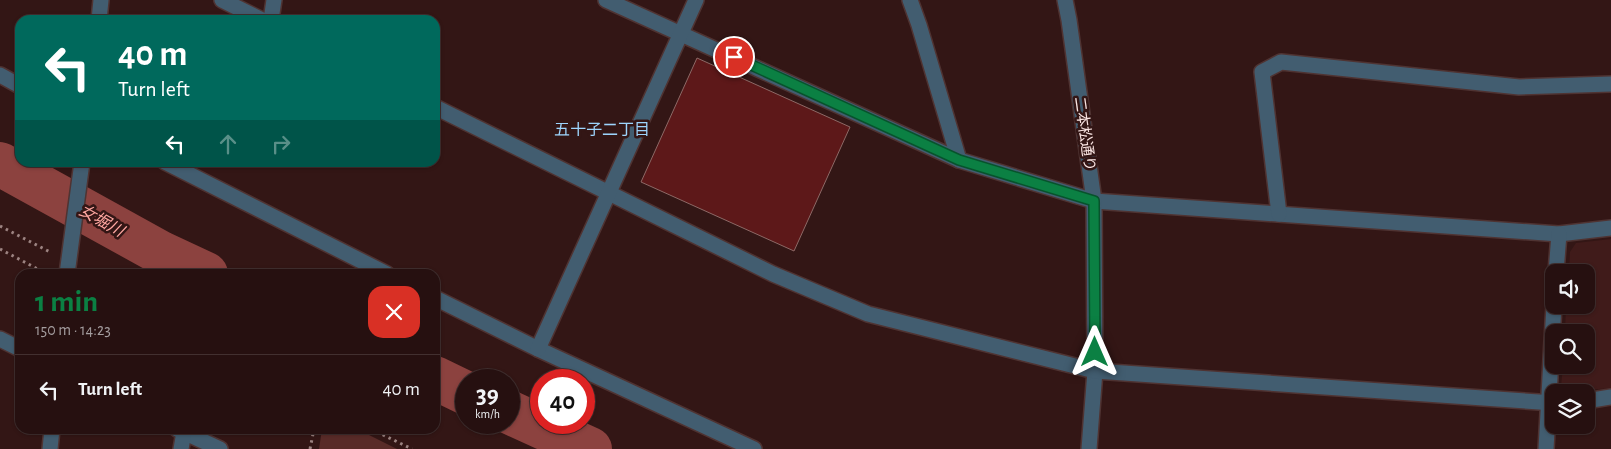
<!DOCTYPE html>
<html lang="en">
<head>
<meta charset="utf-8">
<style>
	:root { --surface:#261010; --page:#2e1919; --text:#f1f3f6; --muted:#a49d9f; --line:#423030; --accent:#0b8043 }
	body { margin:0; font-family:"Alegreya Sans","Noto Sans JP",sans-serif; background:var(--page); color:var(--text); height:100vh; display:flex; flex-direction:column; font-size:19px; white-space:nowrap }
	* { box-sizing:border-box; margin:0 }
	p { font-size:16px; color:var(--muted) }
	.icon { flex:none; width:28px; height:28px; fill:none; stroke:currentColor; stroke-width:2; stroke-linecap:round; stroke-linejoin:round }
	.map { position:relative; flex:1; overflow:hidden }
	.drawer { position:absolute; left:15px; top:269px; width:425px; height:165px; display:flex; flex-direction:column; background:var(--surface); border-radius:15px; box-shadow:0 1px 4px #0004,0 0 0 1px var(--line) }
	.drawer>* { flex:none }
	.guide { position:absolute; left:15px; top:15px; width:425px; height:152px; border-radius:15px; box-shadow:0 1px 4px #0004,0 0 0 1px var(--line); background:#00695c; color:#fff; overflow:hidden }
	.tools { position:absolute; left:1545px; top:264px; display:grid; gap:10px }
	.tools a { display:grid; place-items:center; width:50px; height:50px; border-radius:10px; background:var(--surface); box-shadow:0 1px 4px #0004,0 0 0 1px var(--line); font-size:25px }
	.speed { position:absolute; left:455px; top:369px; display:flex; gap:10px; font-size:25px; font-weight:700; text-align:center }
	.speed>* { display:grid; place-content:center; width:65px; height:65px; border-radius:50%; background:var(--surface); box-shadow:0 1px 4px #0004,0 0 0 1px var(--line); line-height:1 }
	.speed small { font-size:12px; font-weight:400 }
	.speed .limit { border:8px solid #d22; background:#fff; color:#111 }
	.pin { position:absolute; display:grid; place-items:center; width:42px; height:42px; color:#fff; margin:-21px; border:2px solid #fff; border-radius:50%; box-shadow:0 1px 5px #0007 }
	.me { position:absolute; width:55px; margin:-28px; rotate:0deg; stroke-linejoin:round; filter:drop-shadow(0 0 4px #0008) }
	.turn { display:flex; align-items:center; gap:18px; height:105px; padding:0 20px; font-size:22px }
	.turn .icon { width:65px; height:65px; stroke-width:2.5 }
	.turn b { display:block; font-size:35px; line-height:42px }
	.lanes { display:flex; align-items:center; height:48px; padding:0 20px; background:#0003; justify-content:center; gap:25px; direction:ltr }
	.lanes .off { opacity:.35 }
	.round { display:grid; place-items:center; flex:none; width:52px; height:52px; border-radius:15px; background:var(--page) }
	.overview { display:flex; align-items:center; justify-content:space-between; height:85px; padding:0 20px }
	h1 { font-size:30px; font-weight:600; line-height:38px; color:var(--accent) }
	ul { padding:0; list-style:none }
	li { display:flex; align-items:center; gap:15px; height:70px; padding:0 20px; border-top:1px solid var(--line) }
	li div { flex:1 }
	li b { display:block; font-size:19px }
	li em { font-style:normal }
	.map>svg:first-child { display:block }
	.built { fill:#401b1a }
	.green { fill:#592b28 }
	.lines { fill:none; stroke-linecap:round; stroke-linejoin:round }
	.river { stroke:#8c423f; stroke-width:44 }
	.building { fill:#5d1819; stroke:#8d6966 }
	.minor-casing { stroke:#4f3332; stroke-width:18 }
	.path { stroke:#9c8381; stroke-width:3; stroke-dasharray:2.5 4; stroke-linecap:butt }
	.minor { stroke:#425d70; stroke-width:15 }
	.route-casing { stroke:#07532c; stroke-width:12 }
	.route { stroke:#0b8043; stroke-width:9 }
	.labels { text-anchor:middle; stroke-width:5; stroke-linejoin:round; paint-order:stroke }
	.street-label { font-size:15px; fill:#fae5e3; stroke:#331615 }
	.neighbourhood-label { font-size:16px; fill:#9dd4fc; stroke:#331615 }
	.water-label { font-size:16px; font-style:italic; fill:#ffa7a1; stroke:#331615 }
</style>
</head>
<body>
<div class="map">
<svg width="1611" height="449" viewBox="0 0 1611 449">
	<rect width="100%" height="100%" fill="#331615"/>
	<path class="built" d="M1611,239V388L1565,392L1561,387L1563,365H1586V332H1565L1566,305H1586V272H1569L1570,252L1576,243Z"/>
	<path class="green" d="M322,429H357L397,449H319Z"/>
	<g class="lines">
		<g class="river">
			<path d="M0,164L161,253L206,274"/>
			<path d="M435,378L466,393"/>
			<path d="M509,412L590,449"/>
		</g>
	</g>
	<path class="building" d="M697,58L850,127L794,251L641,182Z"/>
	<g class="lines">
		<defs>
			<g id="minor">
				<path d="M222,0L262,20"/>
				<path d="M606,0L959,160L1094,201L1559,234L1611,228"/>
				<path d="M910,0L919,25L959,160"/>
				<path d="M1065,0L1069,20L1094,201L1095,371L1089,449"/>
				<path d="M99,20L101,0"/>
				<path d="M271,20L274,0"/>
				<path d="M0,75L20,86"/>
				<path d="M435,107L773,274L868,314L1095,371L1554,403"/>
				<path d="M165,162L387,274"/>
				<path d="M1279,214L1262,72L1281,62L1519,87L1611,84"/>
				<path d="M1556,272L1559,234"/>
				<path d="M67,274L82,162"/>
				<path d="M435,298L538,349L754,449"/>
				<path d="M0,339L20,349"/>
				<path d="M538,349L696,0"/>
				<path d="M1586,401L1611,397"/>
				<path d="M177,429L220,449"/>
				<path d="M50,449L52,429"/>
				<path d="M181,449L184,432"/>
				<path d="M1546,449L1554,305"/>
			</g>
		</defs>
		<use href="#minor" class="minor-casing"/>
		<g class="path">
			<path d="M0,226L50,252"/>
			<path d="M0,249L47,274"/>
			<path d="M371,429L412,449"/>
			<path d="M310,449L314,429"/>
		</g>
		<use href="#minor" class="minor"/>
	</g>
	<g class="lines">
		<defs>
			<path id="route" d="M734,57L959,160L1094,201L1095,352"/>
		</defs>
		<use href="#route" class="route-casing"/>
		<use href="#route" class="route"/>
	</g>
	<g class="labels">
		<g class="street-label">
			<text transform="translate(1085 134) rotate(82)" y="5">二本松通り</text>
		</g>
		<g class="neighbourhood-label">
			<text x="602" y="135">五十子二丁目</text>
		</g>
		<g class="water-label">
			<text transform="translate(102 220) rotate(29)" y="6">女堀川</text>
		</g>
	</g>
</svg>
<div class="tools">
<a><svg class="icon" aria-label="sound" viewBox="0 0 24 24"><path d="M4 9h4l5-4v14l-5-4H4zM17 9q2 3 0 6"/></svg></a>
<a><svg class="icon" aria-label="search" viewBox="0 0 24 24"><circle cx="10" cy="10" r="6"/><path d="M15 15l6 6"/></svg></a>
<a><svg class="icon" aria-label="layers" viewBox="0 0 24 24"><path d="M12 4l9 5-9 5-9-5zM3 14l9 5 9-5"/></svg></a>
</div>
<div class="speed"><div>39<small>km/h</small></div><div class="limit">40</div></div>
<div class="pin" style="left:734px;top:57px;background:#d93025"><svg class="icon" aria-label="arrive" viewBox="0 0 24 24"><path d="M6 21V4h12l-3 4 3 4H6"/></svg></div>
<svg class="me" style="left:1095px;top:352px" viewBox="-20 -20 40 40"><path d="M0-17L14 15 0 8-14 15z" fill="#0b8043" stroke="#fff" stroke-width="4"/></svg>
<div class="guide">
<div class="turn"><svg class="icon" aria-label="left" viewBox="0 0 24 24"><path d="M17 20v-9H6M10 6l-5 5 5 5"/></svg><div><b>40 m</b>Turn left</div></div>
<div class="lanes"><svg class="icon" aria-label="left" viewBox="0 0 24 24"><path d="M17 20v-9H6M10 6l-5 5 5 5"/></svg><svg class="icon off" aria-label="ahead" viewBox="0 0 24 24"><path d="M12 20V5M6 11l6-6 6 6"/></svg><svg class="icon off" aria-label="right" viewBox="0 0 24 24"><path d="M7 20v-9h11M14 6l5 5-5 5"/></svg></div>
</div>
<section class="drawer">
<div class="overview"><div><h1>1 min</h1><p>150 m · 14:23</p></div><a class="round" style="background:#d93025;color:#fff"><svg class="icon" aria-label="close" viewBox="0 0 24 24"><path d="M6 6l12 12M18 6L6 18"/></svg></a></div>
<ul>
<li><svg class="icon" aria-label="left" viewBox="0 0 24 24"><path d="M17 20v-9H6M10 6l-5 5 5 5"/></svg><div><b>Turn left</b></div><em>40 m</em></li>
</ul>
</section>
</div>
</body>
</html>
